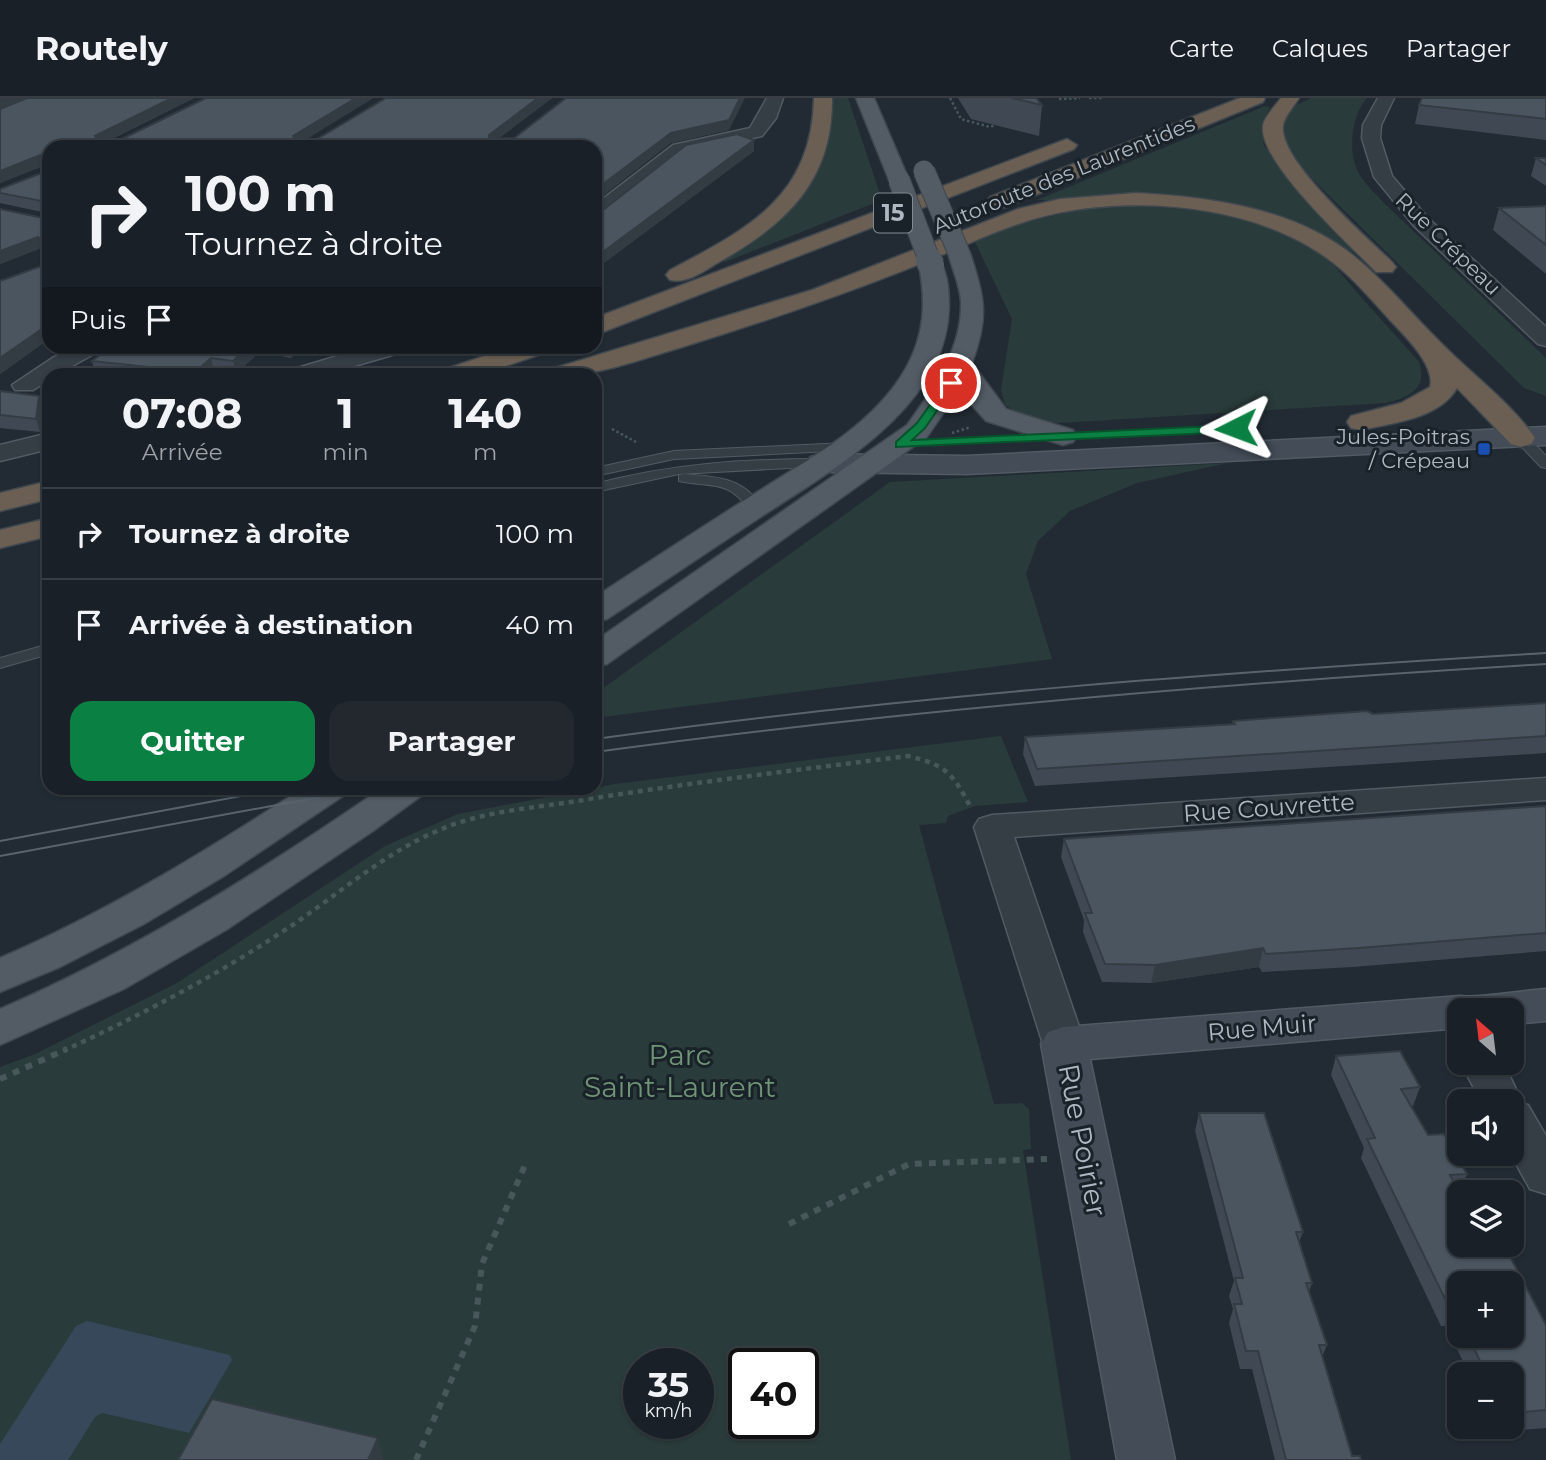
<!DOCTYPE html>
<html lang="fr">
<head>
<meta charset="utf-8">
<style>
	:root { --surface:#1a2027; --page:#23282f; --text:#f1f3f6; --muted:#9fa3a7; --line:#383e44; --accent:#0b8043 }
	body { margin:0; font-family:Montserrat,sans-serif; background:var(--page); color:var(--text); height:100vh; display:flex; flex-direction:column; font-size:26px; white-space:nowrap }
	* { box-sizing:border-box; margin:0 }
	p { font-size:23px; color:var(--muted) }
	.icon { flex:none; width:38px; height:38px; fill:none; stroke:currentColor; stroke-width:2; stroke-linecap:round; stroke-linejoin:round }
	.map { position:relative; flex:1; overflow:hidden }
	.side { position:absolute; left:42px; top:270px; width:560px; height:427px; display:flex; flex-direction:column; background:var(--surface); border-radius:21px; box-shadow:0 2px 5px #0004,0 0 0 2px var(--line) }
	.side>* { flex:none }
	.banner { position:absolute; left:42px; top:42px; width:560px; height:214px; border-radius:21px; box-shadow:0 2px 5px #0004,0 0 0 2px var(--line); background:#1a2027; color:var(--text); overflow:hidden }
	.needle { width:46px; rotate:332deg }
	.controls { position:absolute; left:1447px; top:900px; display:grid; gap:14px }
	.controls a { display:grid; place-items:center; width:77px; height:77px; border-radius:14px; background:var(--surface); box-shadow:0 2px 5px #0004,0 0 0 2px var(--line); font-size:35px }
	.speed { position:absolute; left:623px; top:1250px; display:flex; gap:14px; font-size:35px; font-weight:700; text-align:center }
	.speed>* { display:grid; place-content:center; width:91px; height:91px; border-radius:50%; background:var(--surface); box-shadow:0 2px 5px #0004,0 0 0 2px var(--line); line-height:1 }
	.speed small { font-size:18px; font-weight:400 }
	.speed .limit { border:4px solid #111; border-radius:10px; background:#fff; color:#111 }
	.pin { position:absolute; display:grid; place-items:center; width:60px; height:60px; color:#fff; margin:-30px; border:4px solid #fff; border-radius:50%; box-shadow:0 2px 7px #0007 }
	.me { position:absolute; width:77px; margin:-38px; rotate:267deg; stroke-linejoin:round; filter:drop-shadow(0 0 5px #0008) }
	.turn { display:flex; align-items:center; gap:24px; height:147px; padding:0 28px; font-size:32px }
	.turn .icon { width:91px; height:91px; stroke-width:2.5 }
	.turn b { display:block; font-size:49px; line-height:60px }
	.then { display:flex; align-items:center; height:66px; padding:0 28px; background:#0003; gap:14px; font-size:26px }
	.eta { display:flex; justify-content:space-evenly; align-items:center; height:119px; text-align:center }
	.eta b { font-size:42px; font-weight:700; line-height:49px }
	.button { display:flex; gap:14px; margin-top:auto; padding:14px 28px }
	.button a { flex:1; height:80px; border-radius:21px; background:var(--accent); color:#fff; font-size:28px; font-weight:700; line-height:80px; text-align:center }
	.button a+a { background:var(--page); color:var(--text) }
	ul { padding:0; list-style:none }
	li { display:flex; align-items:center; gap:21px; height:91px; padding:0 28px; border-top:2px solid var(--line) }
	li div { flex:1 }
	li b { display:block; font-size:26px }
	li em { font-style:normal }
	header { display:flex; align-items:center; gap:42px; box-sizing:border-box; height:98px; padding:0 35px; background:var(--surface); border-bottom:2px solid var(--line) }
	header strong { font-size:33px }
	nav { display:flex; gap:38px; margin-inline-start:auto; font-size:24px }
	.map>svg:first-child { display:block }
	.green { fill:#293b3a; fill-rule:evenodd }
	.water { fill:#36485a }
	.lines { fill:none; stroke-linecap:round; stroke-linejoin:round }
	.lane-casing { stroke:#525a63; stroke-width:2 }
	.street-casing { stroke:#525a63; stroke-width:3 }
	.secondary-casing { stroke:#525a63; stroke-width:3 }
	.primary-casing { stroke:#3e464e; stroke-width:3 }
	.highway-casing { stroke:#3f474f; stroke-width:3 }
	.path-far2 { stroke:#48585a; stroke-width:2.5; stroke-dasharray:2.5 2.5; stroke-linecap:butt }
	.path-far1 { stroke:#48585a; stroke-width:4.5; stroke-dasharray:5 5; stroke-linecap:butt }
	.path { stroke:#48585a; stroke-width:6; stroke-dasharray:7 7; stroke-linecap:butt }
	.lane { fill:#353d45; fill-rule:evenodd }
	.street { fill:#353d45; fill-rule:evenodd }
	.secondary { fill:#434c57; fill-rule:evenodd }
	.primary { fill:#535c65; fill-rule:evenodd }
	.highway { fill:#6a5f52; fill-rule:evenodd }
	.tram { stroke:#59636e; stroke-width:2 }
	.primary-bridge-far1-casing { stroke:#3e464e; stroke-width:23; stroke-linecap:butt }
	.primary-bridge-casing { stroke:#3e464e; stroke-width:28; stroke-linecap:butt }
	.primary-bridge-far1 { stroke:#535c65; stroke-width:21 }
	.primary-bridge { stroke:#535c65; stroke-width:26 }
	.wall { fill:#404953; fill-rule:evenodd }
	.shaded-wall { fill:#343c43 }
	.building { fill:#4a5560; stroke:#343c43; stroke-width:2 }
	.route { fill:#0b8043; stroke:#07532c; stroke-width:2 }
	.transit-dot { fill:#1a4fb4; stroke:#1a2229; stroke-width:2.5 }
	.labels { text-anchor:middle; stroke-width:6; stroke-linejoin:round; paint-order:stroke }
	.far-street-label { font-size:21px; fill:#afb7c2; stroke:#1a2229 }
	.far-poi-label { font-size:21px; fill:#afb7c2; stroke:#1a2229; text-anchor:end }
	.shield { fill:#1a2229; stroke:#828a94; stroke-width:2 }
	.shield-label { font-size:23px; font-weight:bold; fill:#afb7c2 }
	.street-label { font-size:24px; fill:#afb7c2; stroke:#1a2229 }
	.near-park-label { font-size:28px; fill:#709576; stroke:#1a2229 }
	.near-street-label { font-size:28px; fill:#afb7c2; stroke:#1a2229 }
</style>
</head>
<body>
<header>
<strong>Routely</strong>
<nav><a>Carte</a><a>Calques</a><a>Partager</a></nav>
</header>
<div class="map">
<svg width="1546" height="1362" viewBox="0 0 1546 1362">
	<rect width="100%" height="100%" fill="#222b34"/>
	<g class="green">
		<path d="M828,0H848L882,102L725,164L716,161L785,111Z"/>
		<path d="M1311,0H1367C1350,19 1347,58 1361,79C1367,88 1376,96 1383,104L1546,260V298L1524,290L1297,66C1286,47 1280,33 1288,11Z"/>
		<path d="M1265,8L1270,9L1261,29L1264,48L1357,154L1347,155L1225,107L1037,102Z"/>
		<path d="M1126,108C1194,110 1271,116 1326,160C1337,169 1346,182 1355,192C1376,216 1398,240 1419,264C1428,291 1409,299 1386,305L1060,325C1039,322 1023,319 1005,307L1001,292L1012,221L974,142C1025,124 1072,110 1126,108Z"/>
		<path d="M1228,365L1137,385L1070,413L1038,443L1026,476L1052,561L595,620V596L890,384Z"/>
		<path d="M1001,638L1028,704L975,708L948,718L946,725L919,727L994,1006L1022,1005L1029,1011L1031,1051L1023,1052L1071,1362H0V969L35,956L177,885L385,748L458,716L615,686ZM639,1265H698V1325H639ZM744,1265H803V1325H744Z"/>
	</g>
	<path class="water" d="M87,1223L230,1257L232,1262L189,1335L102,1315L95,1319L68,1362H0V1346L76,1228Z"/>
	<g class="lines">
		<defs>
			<g id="lane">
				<path d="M1521,336L1526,337L1546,358V370L1541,369L1516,343V337Z"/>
				<path d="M846,345L853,349L851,352L674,361L595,378V370L674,353Z"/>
				<path d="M821,361L828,365L826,368L679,376L595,394V386C669,366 744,361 821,361Z"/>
				<path d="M684,376C716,379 744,379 761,409L759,412H749C729,381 711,390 679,383V377Z"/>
				<path d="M49,546V556L0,570V560Z"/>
			</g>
			<g id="street">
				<path d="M4,0H26L0,13V2Z"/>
				<path d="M767,0H783L776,20L762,38L685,55L602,121L595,123V107L673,47L750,30Z"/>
				<path d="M1378,0H1394L1381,27L1380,40L1392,78L1428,120L1546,229V248L1538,246L1414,128L1374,79L1362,40L1363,27Z"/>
				<path d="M77,248H108L58,276H49V282L33,292H15L12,287L54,259Z"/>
				<path d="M371,248H409L406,253L327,276H291L294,271Z"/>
				<path d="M49,335V351L0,363V347Z"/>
				<path d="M1546,680V702L1014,739L1085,946L1079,957L1064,962L1049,957L1043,946L974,729L979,721L992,717Z"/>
				<path d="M1460,964H1503L1523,1006L1528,1007L1546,1038V1096L1530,1091L1510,1055L1512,1003H1481Z"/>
			</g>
			<g id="secondary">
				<path d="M1546,329V347L967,376L821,374L811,371L806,365L811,359L821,356L967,358Z"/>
				<path d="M1546,891V923L1512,926V912H1460V930L1090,961L1175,1362H1117L1041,946L1048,934L1064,929L1460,898C1472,901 1528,892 1546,891Z"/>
			</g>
			<g id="primary">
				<path d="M856,0H874L909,82L906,86L899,88L889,82Z"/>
				<path d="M959,148L967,150L970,155C985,200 989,219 972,265L1006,311L1073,332L1077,338L1073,344L1063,347L986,323L970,305L962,288L927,339L607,566L595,569V543L907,327C933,291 963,250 961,203C960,188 952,170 948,155L951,150Z"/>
				<path d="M931,160L939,162C948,174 949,194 949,208C948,311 828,374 753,424C704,456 656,489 607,521L595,524V499C647,465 699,431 751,398C806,362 873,329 906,270C925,236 926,204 919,167L923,162Z"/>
				<path d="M303,690H348L343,698L224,778L144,826L60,869L0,894V860C107,814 206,753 303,690Z"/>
				<path d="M382,690H426L421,698L373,733L226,832L124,891L0,947V911C136,852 260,774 382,690Z"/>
			</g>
			<g id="highway">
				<path d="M814,0H832C833,82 787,126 719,164C704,173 687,186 670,182L666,177L670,172C748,131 812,99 814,0Z"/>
				<path d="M1240,0H1265L1263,4L1006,109L998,110L987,104L990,99Z"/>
				<path d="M1281,0H1299C1294,8 1284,19 1283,28C1279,63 1367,139 1392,164L1396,169L1392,174H1376C1351,148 1257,63 1263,27C1265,18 1276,7 1281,0Z"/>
				<path d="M1067,41L1077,47L1074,51L595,237V220Z"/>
				<path d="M1136,95C1211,99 1294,110 1354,158C1387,185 1414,219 1445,249C1474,278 1512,306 1535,340L1531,346L1521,349L1511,346L1457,290C1439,321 1392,325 1361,332L1351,330L1347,324L1351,318L1401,305L1430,289C1436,267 1403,236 1389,221C1369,199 1349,175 1324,158C1252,108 1143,98 1058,115C1025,122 994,134 963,148C870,188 776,220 679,250C637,262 595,280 551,276L555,270L812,192L1018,111L1060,101Z"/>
				<path d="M514,248H554L550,253L482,276H445L449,270Z"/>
				<path d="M49,383V401L0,413V395Z"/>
				<path d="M49,420V438L0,450V432Z"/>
			</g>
		</defs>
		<use href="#lane" class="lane-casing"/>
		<use href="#street" class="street-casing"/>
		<use href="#secondary" class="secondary-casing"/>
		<use href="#primary" class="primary-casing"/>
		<use href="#highway" class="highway-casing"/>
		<g class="path-far2">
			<path d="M950,0L961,21L990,29L995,27"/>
			<path d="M1089,0H1103"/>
			<path d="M1059,1L1080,0"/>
			<path d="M612,331L636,344"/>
			<path d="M952,335L971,329"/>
		</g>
		<path class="path-far1" d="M63,953C139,918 212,880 282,834C336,799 386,752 447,729C487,713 534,710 577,703C687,685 797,672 908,658C947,667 953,676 971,710"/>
		<g class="path">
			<path d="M0,981L67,951"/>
			<path d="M789,1126L909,1066L1047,1061"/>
			<path d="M416,1362L475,1228L482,1166L525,1067"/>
		</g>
		<use href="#lane" class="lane"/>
		<use href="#street" class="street"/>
		<use href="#secondary" class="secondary"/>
		<use href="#primary" class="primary"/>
		<use href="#highway" class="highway"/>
		<g class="tram">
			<path d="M595,641C911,597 1228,574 1546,555"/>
			<path d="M595,654C911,611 1228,585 1546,566"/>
			<path d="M0,743L284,690"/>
			<path d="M0,758L369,690"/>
		</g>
		<defs>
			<g id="primary-bridge-far1">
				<path d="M924,73L959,155"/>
				<path d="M899,82L930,164"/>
			</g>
			<path id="primary-bridge" d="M929,162L931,167"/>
		</defs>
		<use href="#primary-bridge-far1" class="primary-bridge-far1-casing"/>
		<use href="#primary-bridge" class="primary-bridge-casing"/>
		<use href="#primary-bridge-far1" class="primary-bridge-far1"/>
		<use href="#primary-bridge" class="primary-bridge"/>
	</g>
	<g class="wall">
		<path d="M194,0L112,41H122L206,0H373L306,41H317L386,0H552L499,40L729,32L671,45L49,49V241L0,276V183L47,166V160L46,159L41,150L0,166L48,121L47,115L0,105V91L47,73L48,66L0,85V11Z"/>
		<path d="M958,0H1036L1042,7L1039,38L971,21Z"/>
		<path d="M1546,0V42L1415,26L1419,7Z"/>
		<path d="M754,42V53L597,170L595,167V114L603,112Z"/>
		<path d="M1536,60H1546V88L1531,78Z"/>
		<path d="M1546,108V176L1493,132L1499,110Z"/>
		<path d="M111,248H310L291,260L260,254L236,275L214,273L210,276H95L92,263Z"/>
		<path d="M0,293L43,311L40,334L0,330Z"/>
		<path d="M1546,605V655L1035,688L1023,656L1025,639L1232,626L1233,623L1373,616Z"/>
		<path d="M1546,708V853L1353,869L1262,874L1259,869L1151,885L1102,884L1083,834L1084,822L1061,759L1064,741Z"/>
		<path d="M1336,958L1420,989L1413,1008H1411L1428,1037L1467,1076L1459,1095L1492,1156L1546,1227V1330L1496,1334L1494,1328H1512V1276H1469L1446,1228H1441L1361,1060L1364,1050L1331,977ZM1460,1185L1512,1237H1460Z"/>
		<path d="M1199,1015L1303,1134L1299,1144L1312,1185L1309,1194L1327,1247L1322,1259L1352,1358L1361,1362H1275L1252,1271H1240L1229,1225L1233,1211L1229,1198L1234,1183L1195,1033Z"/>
	</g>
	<g class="shaded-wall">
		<path d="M0,0H18L0,7Z"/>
		<path d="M172,0H194L97,48L95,38Z"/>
		<path d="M356,0H373L294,49L293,38Z"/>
		<path d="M538,0H552L490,47L489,37Z"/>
		<path d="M740,0H745L729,32L671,45L595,104V92L671,35Z"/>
		<path d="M754,42V53L597,170L596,159Z"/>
		<path d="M45,55L48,66L0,85V73Z"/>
		<path d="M38,139L41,150L0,166V153Z"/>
		<path d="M49,226V241L0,276V260Z"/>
		<path d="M249,248H259L260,254L236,275L233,263Z"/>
		<path d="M289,248H310L291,260Z"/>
		<path d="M211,260L214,273L210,276H195V274Z"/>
		<path d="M39,298L43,311L40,334L36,321Z"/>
		<path d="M1263,850L1259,869L1151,885L1155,867Z"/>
		<path d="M378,1340L383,1362H368Z"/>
	</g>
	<g class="building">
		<path d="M27,0H172L95,38L97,41H122L206,0H356L293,38L295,41H317L386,0H538L489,37V40L513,41L566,0H740L729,22L671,35L595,92V49H49V226L0,260V183L47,166L48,149L43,148L38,139L0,153V111L48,121L47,104L0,95V91L47,73L49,57L45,55L0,73V11Z"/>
		<path d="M1012,0H1036L1042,7Z"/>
		<path d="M1422,0H1546V21L1419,7Z"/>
		<path d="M737,36L754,42L596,159L595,157V114L603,112L686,47Z"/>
		<path d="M1536,60H1546V67Z"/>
		<path d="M1546,108V147L1499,110Z"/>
		<path d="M111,248H249L233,263L211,260L195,274L92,263Z"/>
		<path d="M0,293L39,298L36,321L0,317Z"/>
		<path d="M1546,605V638L1037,671L1025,639L1235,626L1233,623L1367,613L1373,616Z"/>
		<path d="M1546,708V835L1359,850L1266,856L1263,850L1155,867L1105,866L1085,815H1092L1064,741Z"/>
		<path d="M1400,953L1420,989L1401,991L1428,1037L1444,1036L1467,1076L1450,1077L1460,1096V1146H1486L1492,1156L1508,1155L1546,1227V1312L1512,1315V1276H1486L1468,1237H1512V1185H1460V1221L1454,1209H1449L1367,1041L1375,1040L1336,958Z"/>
		<path d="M1199,1015H1264L1303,1134H1296L1312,1185H1306L1327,1247H1319L1352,1358H1360L1361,1362H1286L1258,1253H1246L1234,1206H1242L1235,1180H1243Z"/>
		<path d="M212,1301L378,1340L368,1362H178Z"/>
	</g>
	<path class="route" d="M951,282L956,285L925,330L912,342L1236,327L1241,330L1236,334L896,349V344L917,325L947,283Z"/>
	<rect class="transit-dot" x="1477" y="344" width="14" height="14" rx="3.5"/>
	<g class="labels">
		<g class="far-street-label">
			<text transform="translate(1064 77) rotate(-22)" y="7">Autoroute des Laurentides</text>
			<text transform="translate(1448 146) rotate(44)" y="7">Rue Crépeau</text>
		</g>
		<g class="far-poi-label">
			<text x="1470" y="346">Jules-Poitras<tspan x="1470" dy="24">/ Crépeau</tspan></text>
		</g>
		<rect class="shield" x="874" y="95.5" width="38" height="39" rx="5"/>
		<g class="shield-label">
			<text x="893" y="123">15</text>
		</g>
		<g class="street-label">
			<text transform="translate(1269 710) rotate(-4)" y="8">Rue Couvrette</text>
			<text transform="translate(1262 930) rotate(-5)" y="8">Rue Muir</text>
		</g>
		<g class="near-park-label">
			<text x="680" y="967">Parc<tspan x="680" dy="32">Saint-Laurent</tspan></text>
		</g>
		<g class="near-street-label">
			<text transform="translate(1083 1042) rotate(79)" y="10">Rue Poirier</text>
		</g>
	</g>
</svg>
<div class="controls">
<a><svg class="needle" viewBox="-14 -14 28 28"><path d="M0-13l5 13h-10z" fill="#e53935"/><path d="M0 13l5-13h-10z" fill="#9fa3a7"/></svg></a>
<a><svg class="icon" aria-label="sound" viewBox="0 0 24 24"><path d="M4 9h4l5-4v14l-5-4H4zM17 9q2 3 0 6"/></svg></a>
<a><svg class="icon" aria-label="layers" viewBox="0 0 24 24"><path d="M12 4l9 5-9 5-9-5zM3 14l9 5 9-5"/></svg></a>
<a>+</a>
<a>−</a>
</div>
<div class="speed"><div>35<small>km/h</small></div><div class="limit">40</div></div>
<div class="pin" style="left:951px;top:285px;background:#d93025"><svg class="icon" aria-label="arrive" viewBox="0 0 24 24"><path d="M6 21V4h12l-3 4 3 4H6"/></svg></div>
<svg class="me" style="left:1236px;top:330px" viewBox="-20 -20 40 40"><path d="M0-17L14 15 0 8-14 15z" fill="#0b8043" stroke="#fff" stroke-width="4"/></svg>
<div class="banner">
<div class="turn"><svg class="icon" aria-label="right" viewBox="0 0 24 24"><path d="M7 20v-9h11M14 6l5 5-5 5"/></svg><div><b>100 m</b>Tournez à droite</div></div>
<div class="then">Puis<svg class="icon" aria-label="arrive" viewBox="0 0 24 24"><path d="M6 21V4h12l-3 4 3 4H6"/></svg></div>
</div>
<section class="side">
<div class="eta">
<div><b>07:08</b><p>Arrivée</p></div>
<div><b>1</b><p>min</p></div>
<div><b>140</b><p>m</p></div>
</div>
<ul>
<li><svg class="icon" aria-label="right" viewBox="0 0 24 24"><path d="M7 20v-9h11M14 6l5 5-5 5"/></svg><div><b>Tournez à droite</b></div><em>100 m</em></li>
<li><svg class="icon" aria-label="arrive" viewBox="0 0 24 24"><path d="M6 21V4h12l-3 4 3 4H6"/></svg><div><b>Arrivée à destination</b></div><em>40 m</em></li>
</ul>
<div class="button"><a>Quitter</a><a>Partager</a></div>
</section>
</div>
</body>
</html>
